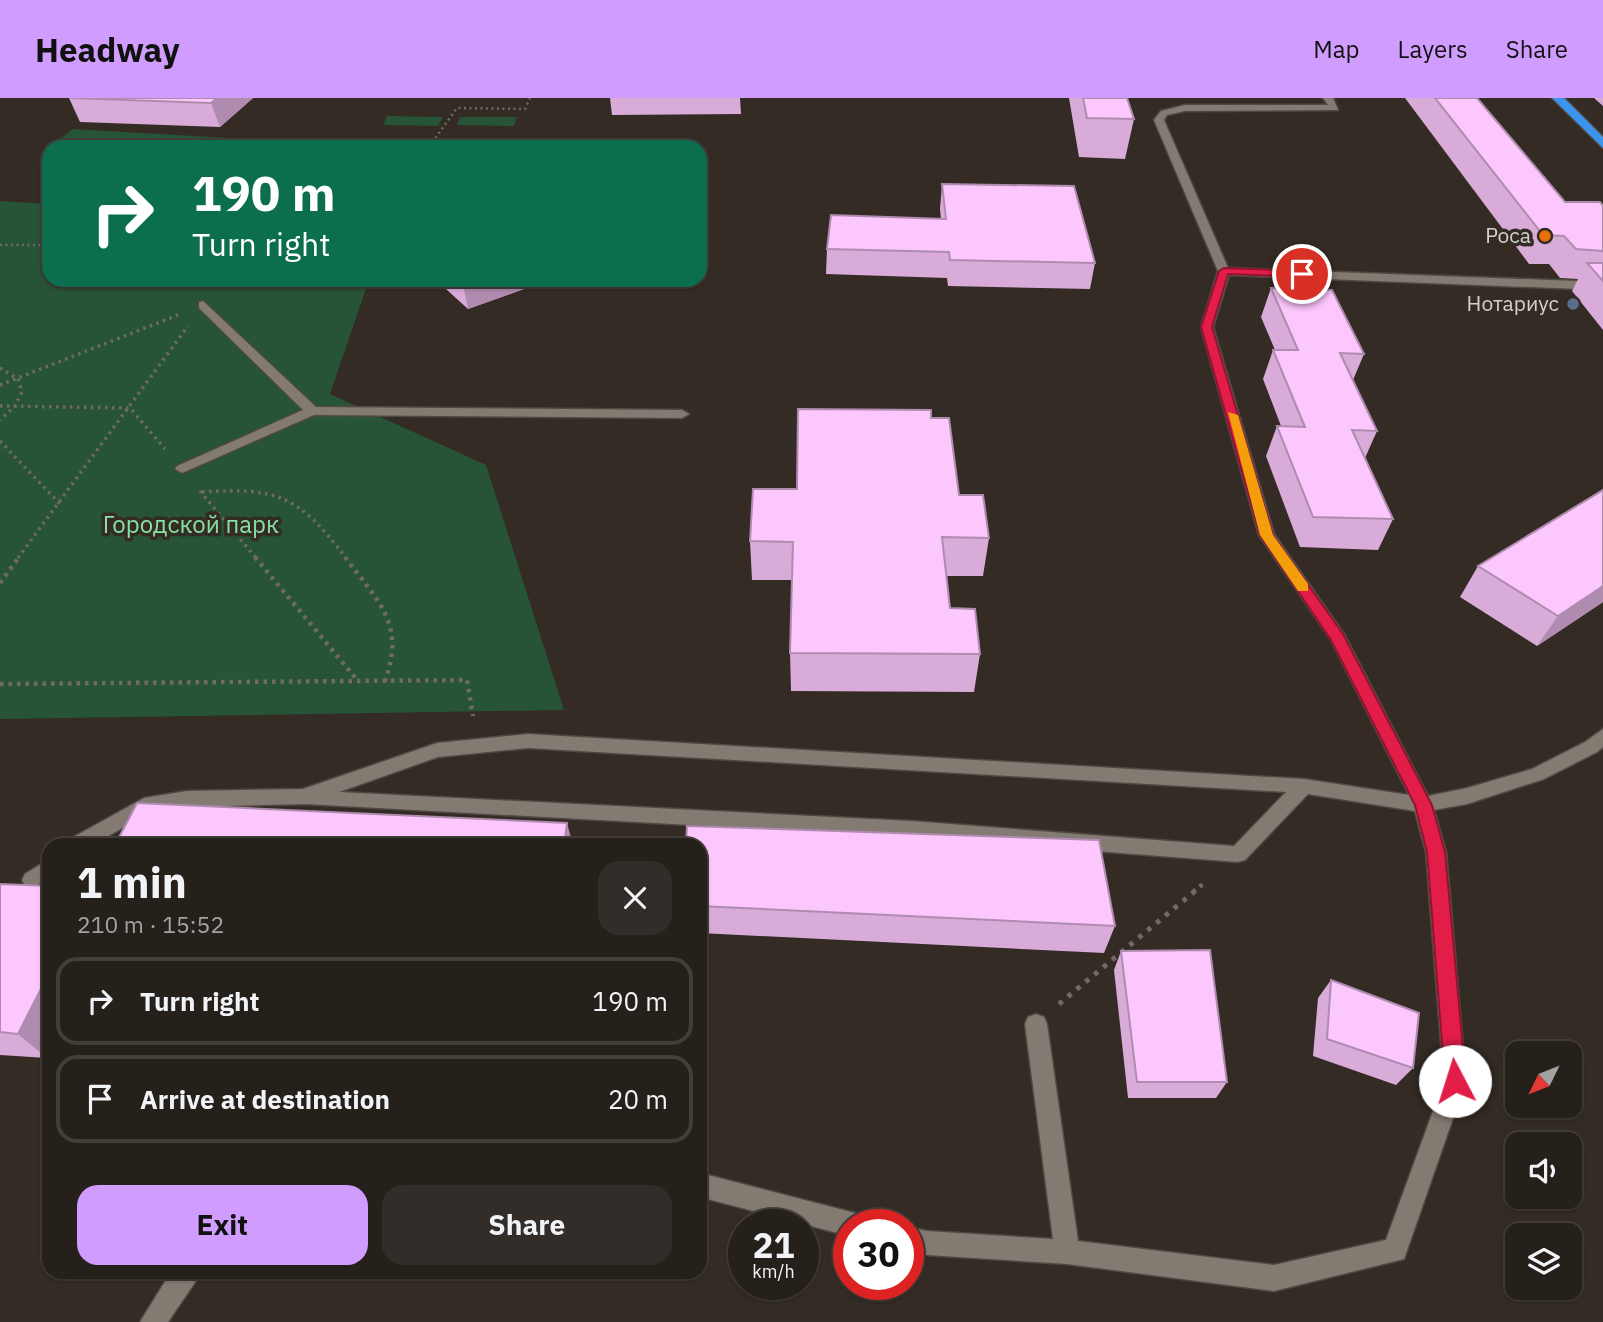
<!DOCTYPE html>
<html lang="en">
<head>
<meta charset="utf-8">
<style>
	:root { --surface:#26201b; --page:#322d28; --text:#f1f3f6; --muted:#a4a3a3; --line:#423e3a; --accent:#d09dfe }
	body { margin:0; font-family:"IBM Plex Sans",sans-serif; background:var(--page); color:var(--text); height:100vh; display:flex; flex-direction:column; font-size:26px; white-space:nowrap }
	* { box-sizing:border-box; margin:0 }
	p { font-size:23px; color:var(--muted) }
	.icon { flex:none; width:38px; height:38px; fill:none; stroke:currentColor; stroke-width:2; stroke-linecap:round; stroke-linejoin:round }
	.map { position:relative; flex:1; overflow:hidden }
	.side { position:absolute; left:42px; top:740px; width:665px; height:441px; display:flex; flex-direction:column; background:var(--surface); border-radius:21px; box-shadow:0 2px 5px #0004,0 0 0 2px var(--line) }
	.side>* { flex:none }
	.top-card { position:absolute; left:42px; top:42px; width:665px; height:147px; border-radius:21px; box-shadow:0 2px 5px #0004,0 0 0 2px var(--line); background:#0b6e4f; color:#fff; overflow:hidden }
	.needle { width:46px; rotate:227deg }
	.controls { position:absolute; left:1505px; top:943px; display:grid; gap:14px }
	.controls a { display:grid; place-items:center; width:77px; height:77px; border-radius:14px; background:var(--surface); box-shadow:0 2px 5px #0004,0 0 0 2px var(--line); font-size:35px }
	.speed { position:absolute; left:728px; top:1111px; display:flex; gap:14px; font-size:35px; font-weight:700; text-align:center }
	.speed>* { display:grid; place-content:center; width:91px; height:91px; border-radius:50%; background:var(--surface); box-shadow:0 2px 5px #0004,0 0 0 2px var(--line); line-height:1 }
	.speed small { font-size:18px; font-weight:400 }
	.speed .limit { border:10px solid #d22; background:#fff; color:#111 }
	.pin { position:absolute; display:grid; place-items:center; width:60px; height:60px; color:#fff; margin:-30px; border:4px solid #fff; border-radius:50%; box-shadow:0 2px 7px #0007 }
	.me { position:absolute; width:77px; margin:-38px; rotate:355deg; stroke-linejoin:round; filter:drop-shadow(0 0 5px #0008) }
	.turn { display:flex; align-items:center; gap:24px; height:147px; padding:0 35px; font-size:32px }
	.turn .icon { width:91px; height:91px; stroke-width:2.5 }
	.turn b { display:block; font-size:49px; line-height:60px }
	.round { display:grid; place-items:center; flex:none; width:74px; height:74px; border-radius:21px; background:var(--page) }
	.headline { display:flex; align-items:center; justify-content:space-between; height:119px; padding:0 35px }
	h1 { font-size:42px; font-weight:700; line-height:52px }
	.cta { display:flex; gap:14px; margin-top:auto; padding:14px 35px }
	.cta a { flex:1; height:80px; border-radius:21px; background:var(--accent); color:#111; font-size:28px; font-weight:700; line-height:80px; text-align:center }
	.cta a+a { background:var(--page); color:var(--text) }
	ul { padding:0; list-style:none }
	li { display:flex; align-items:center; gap:21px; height:88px; margin:0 14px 10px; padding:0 21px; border:4px solid var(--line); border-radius:21px }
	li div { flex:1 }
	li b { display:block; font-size:26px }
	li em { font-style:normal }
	header { display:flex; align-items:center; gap:42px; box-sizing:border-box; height:98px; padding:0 35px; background:var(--accent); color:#111 }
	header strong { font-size:33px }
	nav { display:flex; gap:38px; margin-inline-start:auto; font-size:24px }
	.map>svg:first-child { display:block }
	.green { fill:#275437 }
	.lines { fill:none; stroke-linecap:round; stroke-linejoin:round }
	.minor-casing { stroke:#4f4843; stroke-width:3 }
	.highway-casing { stroke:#4f4843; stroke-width:3 }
	.path-far3 { stroke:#716a64; stroke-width:2.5; stroke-dasharray:2 3.5; stroke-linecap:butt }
	.path-far2 { stroke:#716a64; stroke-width:3.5; stroke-dasharray:2.5 4.5; stroke-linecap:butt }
	.path-far1 { stroke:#716a64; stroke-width:4.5; stroke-dasharray:3.5 5; stroke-linecap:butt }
	.path { stroke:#716a64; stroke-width:5; stroke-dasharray:4.5 7; stroke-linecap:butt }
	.minor { fill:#837a71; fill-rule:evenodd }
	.highway { fill:#3b95ed; fill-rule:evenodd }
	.wall { fill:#d9abd9 }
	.shaded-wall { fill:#b08bb0 }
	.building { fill:#fcc7fc; stroke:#b08bb0; stroke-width:2 }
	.route { fill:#e11d48; stroke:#92132f; stroke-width:2 }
	.slow { fill:#f59e0b }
	.food-dot { fill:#e8710a; stroke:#332b24; stroke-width:2.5 }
	.service-dot { fill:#5c6f8a; stroke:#332b24; stroke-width:2.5 }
	.labels { text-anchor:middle; stroke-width:7; stroke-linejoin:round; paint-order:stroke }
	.far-poi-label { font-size:21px; fill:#d7d1cd; stroke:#332b24; text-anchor:end }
	.park-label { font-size:24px; fill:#86e0a4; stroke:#332b24 }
</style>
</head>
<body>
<header>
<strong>Headway</strong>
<nav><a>Map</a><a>Layers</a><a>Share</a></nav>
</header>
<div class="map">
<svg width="1603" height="1224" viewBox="0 0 1603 1224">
	<rect width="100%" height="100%" fill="#332b24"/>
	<g class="green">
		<path d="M387,18L443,19L438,28L383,27Z"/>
		<path d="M460,19H517L514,28L457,27Z"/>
		<path d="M73,31L228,40L218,49H50Z"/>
		<path d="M0,103L49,106V182H369L330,296L486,367L564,612L0,621Z"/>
	</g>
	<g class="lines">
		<defs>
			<g id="minor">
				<path d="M1323,0H1333L1338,12L1185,13L1167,17L1164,22L1228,170L1603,184V192L1229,177L1213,229L1274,436L1344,536L1428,698L1467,690L1532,671L1585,644L1603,631V649L1597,654L1544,681L1467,706L1434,712L1446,754L1466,983L1404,1161L1274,1193L1067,1166L927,1157L908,1153V1129L927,1133L1053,1141L1025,926L1028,919L1036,916L1044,919L1047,926L1078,1143L1274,1167L1386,1142L1444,983L1426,754L1415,713L1308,696L1245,762L1238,764L911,739L306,706L187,709L148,715L93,747H67L70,741L144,700L187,693L303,691L437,645L528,636L1304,681L1409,697L1331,542L1259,437L1201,229L1218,173L1154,22L1161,13L1185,7H1328ZM528,650L1286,694L1234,748L911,723L339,694L438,659Z"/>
				<path d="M203,203L316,309L682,312L689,316L682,320L314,317L182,375L175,371L177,368L303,312L199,210V204Z"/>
				<path d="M49,761V780L32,790L25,788L22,782L25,776Z"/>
				<path d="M700,1075L855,1115L864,1118L867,1127H849V1138L700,1099Z"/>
				<path d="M171,1174H202L168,1224H140Z"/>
			</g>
			<path id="highway" d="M1552,0H1564L1603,39V50Z"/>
		</defs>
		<use href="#minor" class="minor-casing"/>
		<use href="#highway" class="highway-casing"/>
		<g class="path-far3">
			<path d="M429,49L457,10L525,11L530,0"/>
			<path d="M0,147H49"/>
			<path d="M220,187H245"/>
		</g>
		<g class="path-far2">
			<path d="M0,270L18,281L22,294L15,308L0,322"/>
			<path d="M0,287L178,217"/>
			<path d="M0,308L130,310L165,351"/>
			<path d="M0,343L60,406"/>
			<path d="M200,393L256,460"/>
			<path d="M202,394C278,389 299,398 346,460"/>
			<path d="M18,460L188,228"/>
		</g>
		<g class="path-far1">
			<path d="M255,459L358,583"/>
			<path d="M345,459C378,504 406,525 385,583"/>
			<path d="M0,485L19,459"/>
			<path d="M0,586L467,582L473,618"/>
			<path d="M1193,794L1203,786"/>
		</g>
		<path class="path" d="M1059,906L1195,793"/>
		<use href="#minor" class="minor"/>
		<use href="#highway" class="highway"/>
	</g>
	<g class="wall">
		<path d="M69,0H253L220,29L80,24Z"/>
		<path d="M610,0H740L741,16L612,17Z"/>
		<path d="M1069,0H1127L1134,21L1125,61L1079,59Z"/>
		<path d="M1405,0H1477L1565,104L1603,108V232L1572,193L1578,181L1560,180L1549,166H1529Z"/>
		<path d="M1594,0H1603V8Z"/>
		<path d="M942,86L1095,165L1090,191L948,188L947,180L826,176L827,151L941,121L940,111Z"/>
		<path d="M436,182H549L468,211Z"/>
		<path d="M1271,190L1364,256L1353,282L1377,333L1365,360L1393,421L1378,452L1300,449L1266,358L1277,328H1281L1263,281L1273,252H1275L1261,219Z"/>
		<path d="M931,320L959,397L989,440L983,478H947L950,510L980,556L974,594L791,593L790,555L792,482H752L750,443L797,391Z"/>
		<path d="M1478,468L1603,504L1537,548L1460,499Z"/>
		<path d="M700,747L1115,828L1104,855L700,835Z"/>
		<path d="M0,786L47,960L0,957Z"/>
		<path d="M1121,853L1227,984L1216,1000H1128L1114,872Z"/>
		<path d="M1331,882L1413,970L1396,987L1313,958L1318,900Z"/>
	</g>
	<g class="shaded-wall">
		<path d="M217,0H253L220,29L211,5Z"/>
		<path d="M462,182H549L468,211Z"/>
		<path d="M1603,488V504L1537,548L1558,518Z"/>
		<path d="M567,725L573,747H564Z"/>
		<path d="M49,875V956L47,960L18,936Z"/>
	</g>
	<g class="building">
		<path d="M69,0H217L211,5Z"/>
		<path d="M1083,0H1127L1134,21L1087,20Z"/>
		<path d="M1435,0H1477L1565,104H1600L1603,108V153L1576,151L1564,138L1543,137Z"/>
		<path d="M942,86L1074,88L1095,165L950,162L949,154L827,151L831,117L946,121Z"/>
		<path d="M1587,165H1603V183Z"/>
		<path d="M1271,190L1332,192L1364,256L1340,255L1377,333L1352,332L1393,421L1313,419L1277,328L1305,329L1273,252H1298Z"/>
		<path d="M798,311L931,312V320H949L959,397H983L989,440L942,439L950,510L975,511L980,556L790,555L793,444L750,443L753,391H797Z"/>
		<path d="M1603,392V488L1558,518L1478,468Z"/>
		<path d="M137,705L567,725L564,747H115Z"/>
		<path d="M687,728L1099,742L1115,828L700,808V747H686Z"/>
		<path d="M0,786L49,788V875L18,936L0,934Z"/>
		<path d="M1210,852L1227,984H1137L1121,853Z"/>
		<path d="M1331,882L1419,915L1413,970L1327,941Z"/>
	</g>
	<path class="route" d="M1224,170L1302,173L1307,176L1302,179L1228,176L1212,229L1273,437L1343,536L1432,707L1445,754L1466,983L1463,990L1455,993L1448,990L1445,983L1427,754L1415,707L1331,542L1260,437L1201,229L1219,173Z"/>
	<path class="slow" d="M1228,314L1238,317L1273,437L1308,486V493H1298L1260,437Z"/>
	<circle class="food-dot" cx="1545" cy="138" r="7"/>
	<circle class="service-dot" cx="1573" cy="206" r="7"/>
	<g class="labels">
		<g class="far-poi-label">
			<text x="1531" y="145">Роса</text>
			<text x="1559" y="213">Нотариус</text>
		</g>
		<g class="park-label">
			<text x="191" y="435">Городской парк</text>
		</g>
	</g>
</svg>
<div class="controls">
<a><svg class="needle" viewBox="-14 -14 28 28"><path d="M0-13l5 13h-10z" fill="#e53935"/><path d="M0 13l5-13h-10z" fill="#a4a3a3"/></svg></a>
<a><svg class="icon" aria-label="sound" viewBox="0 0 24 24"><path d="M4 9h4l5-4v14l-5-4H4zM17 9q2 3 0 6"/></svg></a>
<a><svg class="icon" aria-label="layers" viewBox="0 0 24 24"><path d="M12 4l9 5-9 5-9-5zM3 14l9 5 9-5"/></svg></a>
</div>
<div class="speed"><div>21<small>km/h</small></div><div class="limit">30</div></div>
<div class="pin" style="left:1302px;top:176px;background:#d93025"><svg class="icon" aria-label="arrive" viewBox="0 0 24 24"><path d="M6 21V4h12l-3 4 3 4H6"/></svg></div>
<svg class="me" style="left:1455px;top:983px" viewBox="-20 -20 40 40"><circle r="19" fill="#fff"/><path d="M0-13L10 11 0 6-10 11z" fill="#e11d48"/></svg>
<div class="top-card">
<div class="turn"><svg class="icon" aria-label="right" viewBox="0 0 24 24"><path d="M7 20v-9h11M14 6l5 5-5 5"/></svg><div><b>190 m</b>Turn right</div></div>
</div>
<section class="side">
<div class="headline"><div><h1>1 min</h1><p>210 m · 15:52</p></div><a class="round"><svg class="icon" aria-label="close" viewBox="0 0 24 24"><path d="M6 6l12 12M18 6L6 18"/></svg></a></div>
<ul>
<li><svg class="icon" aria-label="right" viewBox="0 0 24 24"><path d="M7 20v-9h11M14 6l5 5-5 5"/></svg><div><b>Turn right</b></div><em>190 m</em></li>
<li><svg class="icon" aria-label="arrive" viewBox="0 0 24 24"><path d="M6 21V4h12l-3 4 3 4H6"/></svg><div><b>Arrive at destination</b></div><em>20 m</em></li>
</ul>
<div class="cta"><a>Exit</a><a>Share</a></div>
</section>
</div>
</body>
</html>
